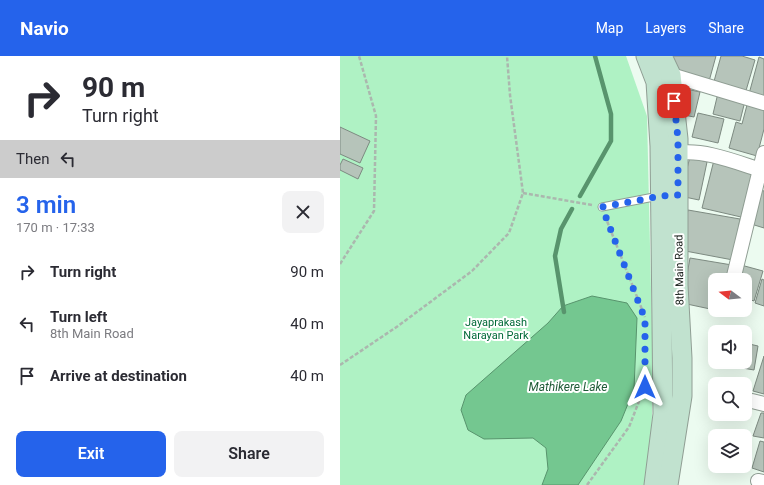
<!DOCTYPE html>
<html lang="en">
<head>
<meta charset="utf-8">
<style>
	:root { --surface:#fff; --page:#f2f2f3; --text:#2b2b33; --muted:#7c7c81; --accent:#2563eb }
	body { margin:0; font-family:Roboto,sans-serif; background:var(--page); color:var(--text); height:100vh; display:flex; flex-direction:column; font-size:15px; white-space:nowrap }
	* { box-sizing:border-box; margin:0 }
	p { font-size:13px; color:var(--muted) }
	.icon { flex:none; width:22px; height:22px; fill:none; stroke:currentColor; stroke-width:2; stroke-linecap:round; stroke-linejoin:round }
	.map { position:relative; flex:1; overflow:hidden }
	.details { display:flex; flex-direction:column; background:var(--surface); width:340px }
	.details>* { flex:none }
	.top-card { background:#fff; color:var(--text); overflow:hidden }
	.needle { width:26px; rotate:286deg }
	.fabs { position:absolute; left:368px; top:217px; display:grid; gap:8px }
	.fabs a { display:grid; place-items:center; width:44px; height:44px; border-radius:8px; background:var(--surface); box-shadow:0 4px 16px #0002; font-size:20px }
	.pin { position:absolute; display:grid; place-items:center; width:34px; height:34px; color:#fff; margin:-17px; border-radius:8px; box-shadow:0 2px 6px #0006 }
	.me { position:absolute; width:44px; margin:-22px; rotate:0deg; stroke-linejoin:round; filter:drop-shadow(0 0 3px #0008) }
	.turn { display:flex; align-items:center; gap:14px; height:84px; padding:0 16px; font-size:18px }
	.turn .icon { width:52px; height:52px; stroke-width:2.5 }
	.turn b { display:block; font-size:28px; line-height:34px }
	.then { display:flex; align-items:center; height:38px; padding:0 16px; background:#0003; gap:8px; font-size:15px }
	.round { display:grid; place-items:center; flex:none; width:42px; height:42px; border-radius:8px; background:var(--page) }
	.head { display:flex; align-items:center; justify-content:space-between; height:68px; padding:0 16px }
	h1 { font-size:24px; font-weight:600; line-height:30px; color:var(--accent) }
	.button { display:flex; gap:8px; margin-top:auto; padding:8px 16px }
	.button a { flex:1; height:46px; border-radius:8px; background:var(--accent); color:#fff; font-size:16px; font-weight:600; line-height:46px; text-align:center }
	.button a+a { background:var(--page); color:var(--text) }
	ul { padding:0; list-style:none }
	li { display:flex; align-items:center; gap:12px; height:52px; padding:0 16px }
	li div { flex:1 }
	li b { display:block; font-size:15px }
	li em { font-style:normal }
	header { display:flex; align-items:center; gap:24px; box-sizing:border-box; height:56px; padding:0 20px; background:var(--accent); color:#fff }
	header strong { font-size:19px }
	nav { display:flex; gap:22px; margin-inline-start:auto; font-size:14px }
	main { display:flex; flex:1; min-height:0 }
	.map>svg:first-child { display:block }
	.green { fill:#aff2c4 }
	.water { fill:#74c790; stroke:#58946d }
	.lines { fill:none; stroke-linecap:round; stroke-linejoin:round }
	.stream { stroke:#58946d; stroke-width:4.5 }
	.building { fill:#b6c4ba; stroke:#7d8a81 }
	.lane-casing { stroke:#909e94; stroke-width:9 }
	.street-casing { stroke:#909e94; stroke-width:16 }
	.secondary-casing { stroke:#909e94; stroke-width:21 }
	.path { stroke:#abb7ae; stroke-width:2.5; stroke-dasharray:4 2; stroke-linecap:butt }
	.lane { stroke:#fff; stroke-width:7 }
	.street { stroke:#fff; stroke-width:14 }
	.secondary { stroke:#c1e2cf; stroke-width:19 }
	.route { stroke:#2563eb; stroke-width:7; stroke-dasharray:0 12.6 }
	.labels { text-anchor:middle; stroke-width:4; stroke-linejoin:round; paint-order:stroke }
	.street-label { font-size:11px; fill:#181e1a; stroke:#fff }
	.park-label { font-size:11px; fill:#016938; stroke:#fff }
	.water-label { font-size:12px; font-style:italic; fill:#1f5b37; stroke:#fff }
</style>
</head>
<body>
<header>
<strong>Navio</strong>
<nav><a>Map</a><a>Layers</a><a>Share</a></nav>
</header>
<main>
<section class="details">
<div class="top-card">
<div class="turn"><svg class="icon" aria-label="right" viewBox="0 0 24 24"><path d="M7 20v-9h11M14 6l5 5-5 5"/></svg><div><b>90 m</b>Turn right</div></div>
<div class="then">Then<svg class="icon" aria-label="left" viewBox="0 0 24 24"><path d="M17 20v-9H6M10 6l-5 5 5 5"/></svg></div>
</div>
<div class="head"><div><h1>3 min</h1><p>170 m · 17:33</p></div><a class="round"><svg class="icon" aria-label="close" viewBox="0 0 24 24"><path d="M6 6l12 12M18 6L6 18"/></svg></a></div>
<ul>
<li><svg class="icon" aria-label="right" viewBox="0 0 24 24"><path d="M7 20v-9h11M14 6l5 5-5 5"/></svg><div><b>Turn right</b></div><em>90 m</em></li>
<li><svg class="icon" aria-label="left" viewBox="0 0 24 24"><path d="M17 20v-9H6M10 6l-5 5 5 5"/></svg><div><b>Turn left</b><p>8th Main Road</p></div><em>40 m</em></li>
<li><svg class="icon" aria-label="arrive" viewBox="0 0 24 24"><path d="M6 21V4h12l-3 4 3 4H6"/></svg><div><b>Arrive at destination</b></div><em>40 m</em></li>
</ul>
<div class="button"><a>Exit</a><a>Share</a></div>
</section>
<div class="map">
<svg width="424" height="429" viewBox="0 0 424 429">
	<rect width="100%" height="100%" fill="#ecfbf0"/>
	<path class="green" d="M0,0H286L307,60L313,320L311,395L306,429H0Z"/>
	<path class="water" d="M252,240L287,247L297,262L294,333L281,365L238,429H202L208,413L206,392L193,382L144,383L128,374L121,354L126,339L208,267L223,250Z"/>
	<g class="lines">
		<g class="stream">
			<path d="M240,140L271,85V58L255,0"/>
			<path d="M224,256L215,200L221,173L232,153"/>
		</g>
	</g>
	<g class="building">
		<path d="M329,0H376L368,29L334,17Z"/>
		<path d="M381,0H402L415,4L405,38L373,29Z"/>
		<path d="M419,1L424,3V42L409,38Z"/>
		<path d="M337,31L360,36L354,61L339,58Z"/>
		<path d="M378,37L405,45L400,65L373,58Z"/>
		<path d="M407,49L424,54V73L417,100L389,92L396,66L402,68Z"/>
		<path d="M358,57L384,63L378,87L352,81Z"/>
		<path d="M0,71L30,85L20,107L0,98Z"/>
		<path d="M350,101L367,106L359,144L340,140Z"/>
		<path d="M3,103L23,112L18,123L0,114V109Z"/>
		<path d="M374,104L413,114L401,161L362,152Z"/>
		<path d="M418,133L424,135V172L408,167Z"/>
		<path d="M348,154L400,163L393,204L340,194Z"/>
		<path d="M350,202L392,209L389,224H375V254L342,247Z"/>
		<path d="M401,209L423,215L414,245L405,242V224H397Z"/>
		<path d="M422,223L424,224V250L415,247Z"/>
		<path d="M405,287L418,290L414,314L391,310V306H405Z"/>
		<path d="M424,300V338L413,335Z"/>
		<path d="M421,357H424V382L413,380Z"/>
		<path d="M420,385L424,386V416L412,412Z"/>
	</g>
	<g class="lines">
		<defs>
			<path id="lane" d="M262,151L319,140"/>
			<g id="street">
				<path d="M331,19L424,47"/>
				<path d="M338,97C365,93 398,107 424,115"/>
				<path d="M393,224L424,97"/>
				<path d="M412,345L424,348"/>
				<path d="M418,425L424,426"/>
			</g>
			<g id="secondary">
				<path d="M306,0L316,26L320,90L323,358L314,429"/>
				<path d="M322,0L331,19L338,83V229L342,302V340L328,429"/>
			</g>
		</defs>
		<use href="#lane" class="lane-casing"/>
		<use href="#street" class="street-casing"/>
		<use href="#secondary" class="secondary-casing"/>
		<g class="path">
			<path d="M183,137L252,149"/>
			<path d="M265,160L305,261"/>
			<path d="M0,208L34,155L36,60L19,0"/>
			<path d="M0,309L58,270L132,215L169,177L183,137L170,39L167,0"/>
			<path d="M247,429L289,371L305,330"/>
		</g>
		<use href="#lane" class="lane"/>
		<use href="#street" class="street"/>
		<use href="#secondary" class="secondary"/>
	</g>
	<g class="lines">
		<path class="route" d="M305,331V263L262,151L321,140L338,139V83L334,45"/>
	</g>
	<g class="labels">
		<g class="street-label">
			<text transform="translate(339 214) rotate(-91)" y="4">8th Main Road</text>
		</g>
		<g class="park-label">
			<text x="156" y="270">Jayaprakash<tspan x="156" dy="13">Narayan Park</tspan></text>
		</g>
		<g class="water-label">
			<text x="228" y="335">Mathikere Lake</text>
		</g>
	</g>
</svg>
<div class="fabs">
<a><svg class="needle" viewBox="-14 -14 28 28"><path d="M0-13l5 13h-10z" fill="#e53935"/><path d="M0 13l5-13h-10z" fill="#7c7c81"/></svg></a>
<a><svg class="icon" aria-label="sound" viewBox="0 0 24 24"><path d="M4 9h4l5-4v14l-5-4H4zM17 9q2 3 0 6"/></svg></a>
<a><svg class="icon" aria-label="search" viewBox="0 0 24 24"><circle cx="10" cy="10" r="6"/><path d="M15 15l6 6"/></svg></a>
<a><svg class="icon" aria-label="layers" viewBox="0 0 24 24"><path d="M12 4l9 5-9 5-9-5zM3 14l9 5 9-5"/></svg></a>
</div>
<div class="pin" style="left:334px;top:45px;background:#d93025"><svg class="icon" aria-label="arrive" viewBox="0 0 24 24"><path d="M6 21V4h12l-3 4 3 4H6"/></svg></div>
<svg class="me" style="left:305px;top:331px" viewBox="-20 -20 40 40"><path d="M0-17L14 15 0 8-14 15z" fill="#2563eb" stroke="#fff" stroke-width="4"/></svg>
</div>
</main>
</body>
</html>
